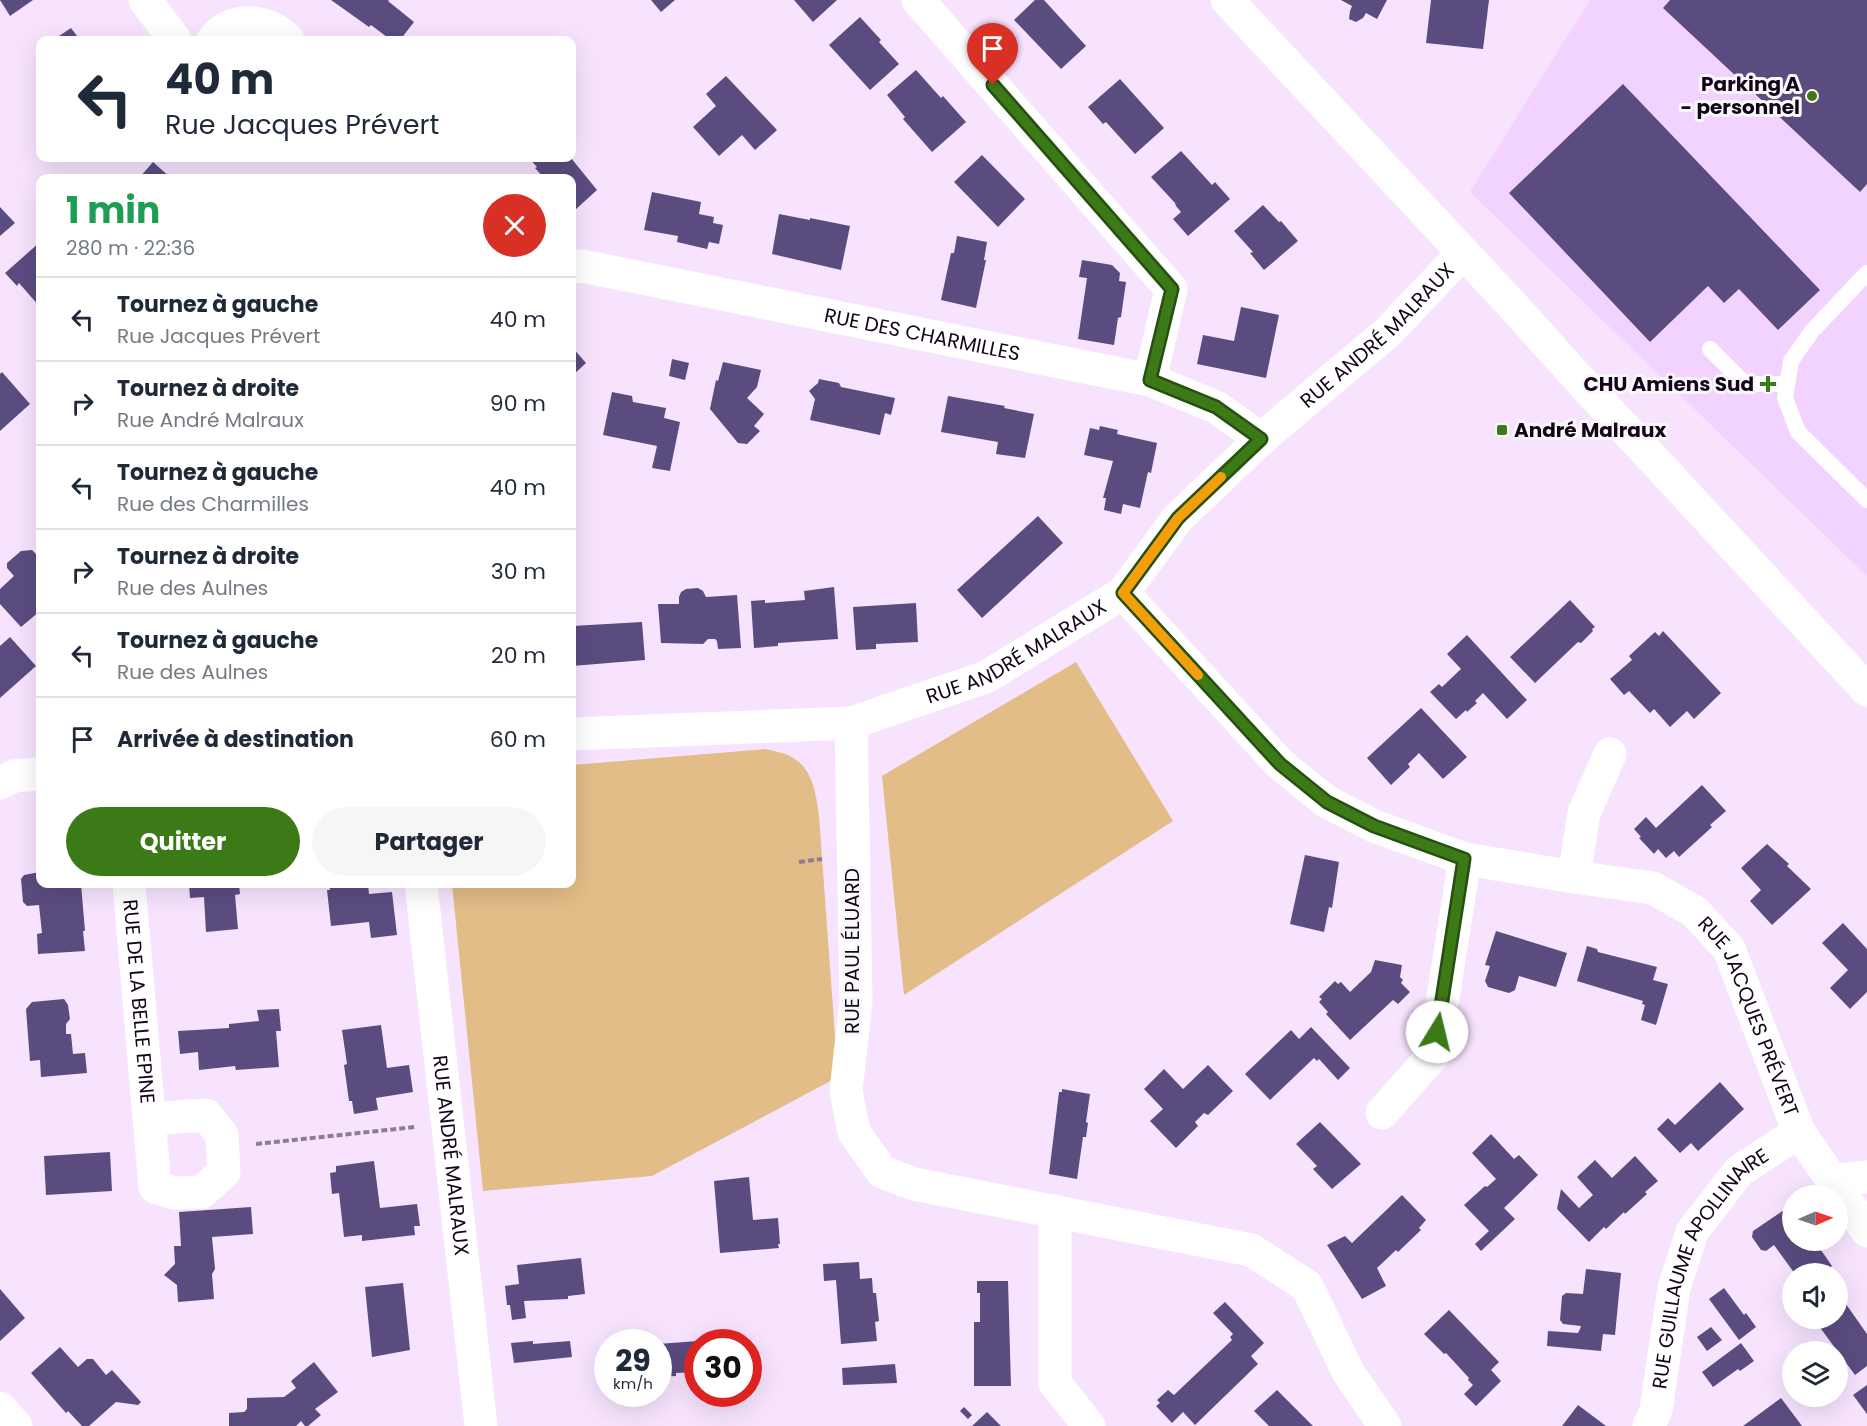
<!DOCTYPE html>
<html lang="fr">
<head>
<meta charset="utf-8">
<style>
	:root { --surface:#fff; --page:#f6f6f7; --text:#1f2937; --muted:#747a83; --line:#e0e1e3; --accent:#3c7a17 }
	body { margin:0; font-family:Poppins,sans-serif; background:var(--page); color:var(--text); height:100vh; display:flex; flex-direction:column; font-size:22px; white-space:nowrap }
	* { box-sizing:border-box; margin:0 }
	p { font-size:20px; color:var(--muted) }
	.icon { flex:none; width:33px; height:33px; fill:none; stroke:currentColor; stroke-width:2; stroke-linecap:round; stroke-linejoin:round }
	.map { position:relative; flex:1; overflow:hidden }
	.side { position:absolute; left:36px; top:174px; width:540px; height:714px; display:flex; flex-direction:column; background:var(--surface); border-radius:12px; box-shadow:0 6px 24px #0002 }
	.side>* { flex:none }
	.guide { position:absolute; left:36px; top:36px; width:540px; height:126px; border-radius:12px; box-shadow:0 6px 24px #0002; background:#fff; color:var(--text); overflow:hidden }
	.needle { width:39px; rotate:88deg }
	.fabs { position:absolute; left:1782px; top:1185px; display:grid; gap:12px }
	.fabs a { display:grid; place-items:center; width:66px; height:66px; border-radius:50%; background:var(--surface); box-shadow:0 6px 24px #0002; font-size:30px }
	.speed { position:absolute; left:594px; top:1329px; display:flex; gap:12px; font-size:30px; font-weight:700; text-align:center }
	.speed>* { display:grid; place-content:center; width:78px; height:78px; border-radius:50%; background:var(--surface); box-shadow:0 6px 24px #0002; line-height:1 }
	.speed small { font-size:15px; font-weight:400 }
	.speed .limit { border:9px solid #d22; background:#fff; color:#111 }
	.pin { position:absolute; display:grid; place-items:center; width:51px; height:51px; color:#fff; margin:-62px -26px; border-radius:50% 50% 50% 0; rotate:-45deg; box-shadow:0 0 6px #0007 }
	.pin .icon { rotate:45deg }
	.me { position:absolute; width:66px; margin:-33px; rotate:9deg; stroke-linejoin:round; filter:drop-shadow(0 0 4px #0008) }
	.turn { display:flex; align-items:center; gap:21px; height:126px; padding:0 30px; font-size:27px }
	.turn .icon { width:78px; height:78px; stroke-width:2.5 }
	.turn b { display:block; font-size:42px; line-height:51px }
	.round { display:grid; place-items:center; flex:none; width:63px; height:63px; border-radius:32px; background:var(--page) }
	.overview { display:flex; align-items:center; justify-content:space-between; height:102px; padding:0 30px }
	h1 { font-size:36px; font-weight:700; line-height:45px; color:#1e9e55 }
	.cta { display:flex; gap:12px; margin-top:auto; padding:12px 30px }
	.cta a { flex:1; height:69px; border-radius:36px; background:var(--accent); color:#fff; font-size:24px; font-weight:700; line-height:69px; text-align:center }
	.cta a+a { background:var(--page); color:var(--text) }
	ul { padding:0; list-style:none }
	li { display:flex; align-items:center; gap:18px; height:84px; padding:0 30px; border-top:2px solid var(--line) }
	li div { flex:1 }
	li b { display:block; font-size:22px }
	li em { font-style:normal }
	.map>svg:first-child { display:block }
	.built { fill:#f2d2fe }
	.green { fill:#e2bd87 }
	.building { fill:#5b4c80 }
	.lines { fill:none; stroke-linecap:round; stroke-linejoin:round }
	.path { stroke:#8e7c95; stroke-width:4; stroke-dasharray:6 3; stroke-linecap:butt }
	.service { stroke:#fff; stroke-width:16 }
	.minor { stroke:#fff; stroke-width:33 }
	.tertiary { stroke:#fff; stroke-width:33 }
	.route-casing { stroke:#274f0f; stroke-width:15 }
	.route { stroke:#3c7a17; stroke-width:10 }
	.slow { stroke:#f59e0b; stroke-width:10 }
	.poi-dot { fill:#3c7a17; stroke:#f8f8f8; stroke-width:2 }
	.labels { text-anchor:middle; stroke-width:6; stroke-linejoin:round; paint-order:stroke }
	.poi-label { font-size:20px; font-weight:bold; fill:#14041a; stroke:#f8f8f8; text-anchor:end }
	.street-label { font-size:20px; fill:#14041a; stroke:#f8f8f8 }
</style>
</head>
<body>
<div class="map">
<svg width="1867" height="1426" viewBox="0 0 1867 1426">
	<rect width="100%" height="100%" fill="#f7e3fe"/>
	<path class="built" d="M1590,0H1867V576L1470,192Z"/>
	<g class="green">
		<path d="M1076,662L1173,821L904,995L882,776Z"/>
		<path d="M766,749C774,751 784,753 790,756C813,768 816,793 819,816L838,1077L652,1176L483,1191L452,884H572V765Z"/>
	</g>
	<g class="building">
		<path d="M0,0H33L10,16Z"/>
		<path d="M331,0H389L388,1L414,22L400,40H391L371,25L369,27Z"/>
		<path d="M651,0H675L661,12Z"/>
		<path d="M794,0H837L813,22Z"/>
		<path d="M1035,0H1044L1086,46L1061,69L1014,20Z"/>
		<path d="M1341,0H1387L1377,19L1366,13L1363,18L1356,22L1349,19L1350,11L1352,6Z"/>
		<path d="M1431,0H1489L1483,49L1426,43Z"/>
		<path d="M1670,0H1867V184L1860,192L1663,8Z"/>
		<path d="M860,17L881,40L879,42L899,64L870,90L829,45Z"/>
		<path d="M71,28L80,40H53Z"/>
		<path d="M916,70L941,98L943,96L966,122L932,152L903,119L905,117L887,95Z"/>
		<path d="M726,76L777,130L755,150L742,135L719,156L693,127L716,106L706,94Z"/>
		<path d="M1120,79L1164,128L1135,154L1106,122L1103,124L1088,107Z"/>
		<path d="M1623,84L1820,290L1778,330L1739,289L1724,303L1708,286L1650,342L1509,193Z"/>
		<path d="M1181,151L1212,185L1215,182L1230,199L1188,236L1173,219L1181,212L1176,206L1175,203L1151,177Z"/>
		<path d="M982,155L1025,199L998,227L954,182Z"/>
		<path d="M529,158H571L597,190L575,210L572,206V178H544L535,168L537,167Z"/>
		<path d="M153,162L171,178H139Z"/>
		<path d="M652,192L701,202L699,214L714,217L713,223L723,225L719,244L709,242L707,249L677,242L678,236L644,230Z"/>
		<path d="M1263,205L1279,222L1281,221L1298,241L1264,270L1250,253L1253,252L1234,231Z"/>
		<path d="M0,207L15,223L0,236Z"/>
		<path d="M779,214L810,220V218L850,226L841,270L772,254Z"/>
		<path d="M957,236L987,242L984,260H986L976,308L941,300L951,253H954Z"/>
		<path d="M40,242V307L19,283L17,286L5,273Z"/>
		<path d="M1082,260L1112,265L1120,273L1119,281L1126,282L1121,317L1118,318L1114,345L1078,339L1087,278L1079,277Z"/>
		<path d="M1241,307L1279,315L1266,378L1197,364L1203,335L1234,341Z"/>
		<path d="M572,347L586,363L572,376Z"/>
		<path d="M672,359L689,363L685,380L669,376Z"/>
		<path d="M723,362L761,370L757,387L747,398L764,414L754,426L760,431L747,444L738,443L710,409L716,380L718,381Z"/>
		<path d="M2,372L30,404L0,431V374Z"/>
		<path d="M819,379L839,383L841,387L895,398L891,415L885,413L880,435L810,420L815,399L809,391L818,383Z"/>
		<path d="M612,392L632,396L633,402L666,408L664,418L680,422L670,471L652,468L657,446L603,435Z"/>
		<path d="M948,396L1005,406L1004,408L1034,414L1025,458L996,454L998,442L941,432Z"/>
		<path d="M1100,426L1118,430L1117,434L1157,443L1151,473L1148,472L1140,508L1123,504L1121,514L1104,510L1106,498H1103L1113,461L1084,455L1090,428L1099,430Z"/>
		<path d="M1038,516L1063,543L982,618L957,590Z"/>
		<path d="M32,550L36,554L37,564H40V603L36,607L40,611L21,627L0,604V589L14,576L7,568V563L21,551Z"/>
		<path d="M834,587L838,639L778,643V646L754,648L751,601L765,600V603L805,600L804,591Z"/>
		<path d="M698,588L703,591L706,597L737,595L741,648L718,649L717,641L715,639H708L703,644L661,643L658,604H679V597L681,592L686,589Z"/>
		<path d="M1570,600L1595,627L1592,629L1593,631L1581,643L1578,642L1535,683L1510,657Z"/>
		<path d="M916,603L918,642L876,644V649L856,650L853,607Z"/>
		<path d="M642,622L645,660L572,666V626Z"/>
		<path d="M1663,631L1721,693L1694,719L1687,711L1670,727L1654,709L1650,713L1629,691L1624,695L1610,679L1632,660L1629,656L1655,632L1659,636Z"/>
		<path d="M1467,635L1527,700L1507,719L1483,693L1475,701L1477,703L1467,712L1466,710L1456,719L1430,692L1439,684L1442,687L1461,669L1447,654Z"/>
		<path d="M10,637L36,666L0,698V646Z"/>
		<path d="M1421,708L1467,757L1443,779L1419,753L1408,764L1410,767L1391,785L1367,758Z"/>
		<path d="M1702,785L1726,811L1710,825L1712,827L1679,857L1674,851L1666,858L1658,849L1654,854L1639,838L1641,837L1634,829L1646,817L1656,828Z"/>
		<path d="M1767,844L1789,864L1787,866L1811,889L1772,925L1750,901L1761,890L1741,868Z"/>
		<path d="M1305,855L1339,862L1332,908L1329,907L1324,932L1290,924Z"/>
		<path d="M40,872V884H81L85,931H83L85,951L38,954L37,934L42,933L39,905L27,906L23,902L21,879L24,875Z"/>
		<path d="M189,884H239L240,894L235,895L238,929L206,932L204,897L190,898Z"/>
		<path d="M329,884H368L369,894L392,892L397,935L371,938L369,922L331,926L327,890H330Z"/>
		<path d="M1843,923L1867,949V992L1850,1009L1830,988L1848,970L1822,943Z"/>
		<path d="M1496,931L1567,953L1556,987L1519,976L1515,990L1509,993L1488,987L1485,981L1490,966L1485,965Z"/>
		<path d="M1587,946L1597,949L1598,952L1657,967L1653,980L1668,984L1656,1025L1641,1020L1645,1005L1642,1004L1643,1001L1577,981Z"/>
		<path d="M1375,960L1402,965L1400,977L1403,980L1401,983L1410,992L1398,1004L1393,1000L1350,1040L1326,1014L1328,1012L1319,1002L1322,999L1319,997L1335,981L1338,984L1341,982L1350,992L1371,972Z"/>
		<path d="M64,999L68,1005L70,1019L66,1024V1034H71L73,1054L85,1053L87,1073L41,1077L40,1060L30,1061L26,1009L32,1002Z"/>
		<path d="M279,1009L281,1031H276L279,1067L236,1070L235,1066L199,1070L198,1052L180,1054L178,1031L229,1028V1024L259,1021L257,1010Z"/>
		<path d="M381,1025L387,1068L409,1065L413,1092L376,1098L378,1110L354,1114L352,1101H349L344,1065L347,1064L342,1030Z"/>
		<path d="M1311,1027L1350,1068L1338,1080L1319,1059L1317,1061L1314,1058L1270,1100L1245,1074L1291,1030L1299,1039Z"/>
		<path d="M1208,1065L1233,1091L1208,1115L1204,1113L1195,1122L1198,1126L1176,1148L1150,1121L1163,1109L1144,1089L1164,1069L1183,1089Z"/>
		<path d="M1720,1082L1744,1109L1698,1151L1691,1143L1680,1153L1657,1129L1668,1118L1675,1125Z"/>
		<path d="M1062,1089L1090,1094L1086,1122L1088,1123L1086,1137H1083L1077,1179L1049,1174L1059,1092H1062Z"/>
		<path d="M1320,1122L1361,1164L1332,1189L1313,1169L1317,1166L1296,1144Z"/>
		<path d="M1491,1134L1514,1159L1519,1155L1538,1175L1504,1208L1515,1219L1481,1251L1475,1244L1489,1231L1464,1205L1485,1186L1487,1187L1496,1179L1472,1153Z"/>
		<path d="M110,1152L112,1191L46,1195L44,1156Z"/>
		<path d="M1635,1156L1658,1181L1645,1192L1647,1194L1625,1214L1624,1212L1606,1229L1604,1227L1589,1242L1557,1209L1561,1189L1579,1208L1593,1195L1577,1177L1595,1160L1612,1178Z"/>
		<path d="M374,1161L380,1208L417,1204L420,1226H414L415,1235L362,1241V1235L344,1237L339,1193L332,1194L330,1173L336,1172V1166Z"/>
		<path d="M749,1177L753,1220L778,1218L780,1244H778L779,1248L720,1253L714,1181Z"/>
		<path d="M1402,1195L1426,1220L1419,1228L1421,1230L1398,1252L1396,1250L1377,1268L1386,1286L1362,1299L1327,1245L1345,1236L1352,1243Z"/>
		<path d="M1790,1206L1792,1210V1240H1814L1832,1266L1821,1274H1795L1774,1245L1766,1251L1761,1250L1752,1237L1753,1231Z"/>
		<path d="M251,1207L253,1234L212,1237L215,1269L212,1274L214,1299L178,1302L177,1285L164,1275L175,1264L174,1246H181L179,1212Z"/>
		<path d="M581,1258L585,1294L568,1296V1299L524,1301L526,1318L512,1320L510,1305H507L505,1286L519,1284L517,1265Z"/>
		<path d="M859,1262L860,1279L872,1278L873,1293H876L879,1321L875,1322L877,1341L841,1344L836,1280L824,1281L823,1264Z"/>
		<path d="M1586,1269L1621,1273L1615,1335L1603,1334L1601,1351L1547,1346L1548,1331L1578,1333L1580,1329L1581,1326L1563,1324L1560,1320L1562,1296L1566,1293L1583,1294Z"/>
		<path d="M977,1281H1008L1011,1386H974V1322H980V1293H977Z"/>
		<path d="M403,1283L410,1350L372,1357L365,1287Z"/>
		<path d="M1724,1288L1744,1315L1746,1313L1756,1327L1739,1340L1709,1299Z"/>
		<path d="M0,1289L25,1318L0,1341Z"/>
		<path d="M1838,1296L1839,1298L1841,1297L1867,1334V1366L1855,1375L1813,1318H1838Z"/>
		<path d="M1225,1302L1264,1343L1251,1356L1258,1364L1195,1425L1183,1412L1172,1423L1156,1406L1160,1403L1157,1400L1168,1390L1174,1395L1232,1340L1230,1337L1233,1334L1213,1313Z"/>
		<path d="M1449,1310L1499,1362L1491,1370L1501,1381L1476,1406L1464,1394L1473,1385L1468,1380L1469,1378L1446,1353L1444,1354L1424,1334Z"/>
		<path d="M1711,1327L1722,1340L1707,1351L1697,1337Z"/>
		<path d="M533,1341V1344L570,1341L572,1357L514,1363L511,1343Z"/>
		<path d="M698,1341V1372L676,1373V1376L658,1377V1344Z"/>
		<path d="M1741,1343L1754,1361L1740,1371L1738,1369L1713,1387L1702,1372Z"/>
		<path d="M60,1347L78,1367L87,1359H93L106,1375L112,1370L141,1402L138,1405L116,1402L89,1426H82L68,1411L66,1413L31,1373Z"/>
		<path d="M314,1362L338,1392L315,1409L321,1415L308,1426H305L301,1421L296,1426H229V1413L244,1412L247,1409V1398L284,1397L296,1388L291,1381Z"/>
		<path d="M895,1364L897,1383L843,1385L842,1368Z"/>
		<path d="M1867,1385V1414L1853,1395Z"/>
		<path d="M1277,1390L1313,1426H1269L1254,1411Z"/>
		<path d="M1781,1398L1802,1426H1743Z"/>
		<path d="M1578,1405L1606,1426H1562Z"/>
		<path d="M964,1407L972,1415L968,1419L960,1411Z"/>
		<path d="M987,1412L1001,1426H972Z"/>
	</g>
	<g class="lines">
		<g class="path">
			<path d="M799,862L822,859"/>
			<path d="M256,1144L415,1127"/>
		</g>
		<g class="service">
			<path d="M1867,273L1812,331L1791,361L1785,398L1798,432L1867,500"/>
			<path d="M1710,349L1745,384H1787"/>
		</g>
		<g class="minor">
			<path d="M145,0L175,40"/>
			<path d="M918,0L1171,289L1150,380"/>
			<path d="M213,40C232,15 268,19 288,40"/>
			<path id="s1" d="M572,267L582,266L1150,380L1216,407L1261,439"/>
			<path id="s2" d="M1123,593L1280,764L1327,802L1374,826L1465,859L1574,877L1653,888L1695,912L1729,949L1799,1132L1867,1231"/>
			<path d="M851,723L856,1001L846,1091L854,1132L882,1172L914,1184L1251,1250L1307,1286L1348,1372L1385,1426"/>
			<path id="s3" d="M572,734L851,723L986,677L1123,593L1178,518L1261,439L1388,332L1463,253"/>
			<path d="M0,783L14,776L40,774"/>
			<path d="M1574,877L1584,813L1610,754"/>
			<path id="s4" d="M129,884L155,1187L174,1193L202,1192L224,1172L222,1135L206,1115L149,1119"/>
			<path id="s5" d="M421,884L481,1426"/>
			<path d="M1382,1113L1434,1054L1465,859"/>
			<path d="M1832,1181L1867,1177"/>
			<path d="M1055,1211V1383L1089,1426"/>
			<path d="M0,1408L16,1426"/>
			<path id="s6" d="M1649,1426L1656,1410L1674,1288L1692,1232L1739,1171L1799,1132"/>
		</g>
		<path class="tertiary" d="M1227,0L1514,307L1577,377L1867,690"/>
	</g>
	<g class="lines">
		<defs>
			<path id="route" d="M993,85L1172,289L1150,380L1216,407L1261,439L1178,518L1123,593L1280,764L1327,802L1374,826L1464,859L1437,1032"/>
		</defs>
		<use href="#route" class="route-casing"/>
		<use href="#route" class="route"/>
		<path class="slow" d="M1198,675L1123,593L1178,518L1221,477"/>
	</g>
	<g class="poi-dot">
		<circle cx="1812" cy="96" r="6"/>
		<path d="M1765 375h6v6h6v6h-6v6h-6v-6h-6v-6h6z"/>
		<rect x="1496" y="424" width="12" height="12" rx="3"/>
	</g>
	<g class="labels">
		<g class="poi-label">
			<text x="1800" y="91">Parking A<tspan x="1800" dy="23">- personnel</tspan></text>
			<text x="1754" y="391">CHU Amiens Sud</text>
			<text x="1514" y="437" text-anchor="start">André Malraux</text>
		</g>
		<g class="street-label">
			<text dy="7" stroke="none"><textPath href="#s1" startOffset="357">RUE DES CHARMILLES</textPath></text>
			<text dy="7" stroke="none"><textPath href="#s3" startOffset="946">RUE ANDRÉ MALRAUX</textPath></text>
			<text dy="7" stroke="none"><textPath href="#s3" startOffset="460">RUE ANDRÉ MALRAUX</textPath></text>
			<text transform="translate(852 951) rotate(-90)" y="7">RUE PAUL ÉLUARD</text>
			<text dy="7" stroke="none"><textPath href="#s4" startOffset="118">RUE DE LA BELLE EPINE</textPath></text>
			<text dy="7" stroke="none"><textPath href="#s2" startOffset="800">RUE JACQUES PRÉVERT</textPath></text>
			<text dy="7" stroke="none"><textPath href="#s5" startOffset="273">RUE ANDRÉ MALRAUX</textPath></text>
			<text dy="7" stroke="none"><textPath href="#s6" startOffset="174">RUE GUILLAUME APOLLINAIRE</textPath></text>
		</g>
	</g>
</svg>
<div class="fabs">
<a><svg class="needle" viewBox="-14 -14 28 28"><path d="M0-13l5 13h-10z" fill="#e53935"/><path d="M0 13l5-13h-10z" fill="#747a83"/></svg></a>
<a><svg class="icon" aria-label="sound" viewBox="0 0 24 24"><path d="M4 9h4l5-4v14l-5-4H4zM17 9q2 3 0 6"/></svg></a>
<a><svg class="icon" aria-label="layers" viewBox="0 0 24 24"><path d="M12 4l9 5-9 5-9-5zM3 14l9 5 9-5"/></svg></a>
</div>
<div class="speed"><div>29<small>km/h</small></div><div class="limit">30</div></div>
<div class="pin" style="left:993px;top:85px;background:#d93025"><svg class="icon" aria-label="arrive" viewBox="0 0 24 24"><path d="M6 21V4h12l-3 4 3 4H6"/></svg></div>
<svg class="me" style="left:1437px;top:1032px" viewBox="-20 -20 40 40"><circle r="19" fill="#fff"/><path d="M0-13L10 11 0 6-10 11z" fill="#3c7a17"/></svg>
<div class="guide">
<div class="turn"><svg class="icon" aria-label="left" viewBox="0 0 24 24"><path d="M17 20v-9H6M10 6l-5 5 5 5"/></svg><div><b>40 m</b>Rue Jacques Prévert</div></div>
</div>
<section class="side">
<div class="overview"><div><h1>1 min</h1><p>280 m · 22:36</p></div><a class="round" style="background:#d93025;color:#fff"><svg class="icon" aria-label="close" viewBox="0 0 24 24"><path d="M6 6l12 12M18 6L6 18"/></svg></a></div>
<ul>
<li><svg class="icon" aria-label="left" viewBox="0 0 24 24"><path d="M17 20v-9H6M10 6l-5 5 5 5"/></svg><div><b>Tournez à gauche</b><p>Rue Jacques Prévert</p></div><em>40 m</em></li>
<li><svg class="icon" aria-label="right" viewBox="0 0 24 24"><path d="M7 20v-9h11M14 6l5 5-5 5"/></svg><div><b>Tournez à droite</b><p>Rue André Malraux</p></div><em>90 m</em></li>
<li><svg class="icon" aria-label="left" viewBox="0 0 24 24"><path d="M17 20v-9H6M10 6l-5 5 5 5"/></svg><div><b>Tournez à gauche</b><p>Rue des Charmilles</p></div><em>40 m</em></li>
<li><svg class="icon" aria-label="right" viewBox="0 0 24 24"><path d="M7 20v-9h11M14 6l5 5-5 5"/></svg><div><b>Tournez à droite</b><p>Rue des Aulnes</p></div><em>30 m</em></li>
<li><svg class="icon" aria-label="left" viewBox="0 0 24 24"><path d="M17 20v-9H6M10 6l-5 5 5 5"/></svg><div><b>Tournez à gauche</b><p>Rue des Aulnes</p></div><em>20 m</em></li>
<li><svg class="icon" aria-label="arrive" viewBox="0 0 24 24"><path d="M6 21V4h12l-3 4 3 4H6"/></svg><div><b>Arrivée à destination</b></div><em>60 m</em></li>
</ul>
<div class="cta"><a>Quitter</a><a>Partager</a></div>
</section>
</div>
</body>
</html>
